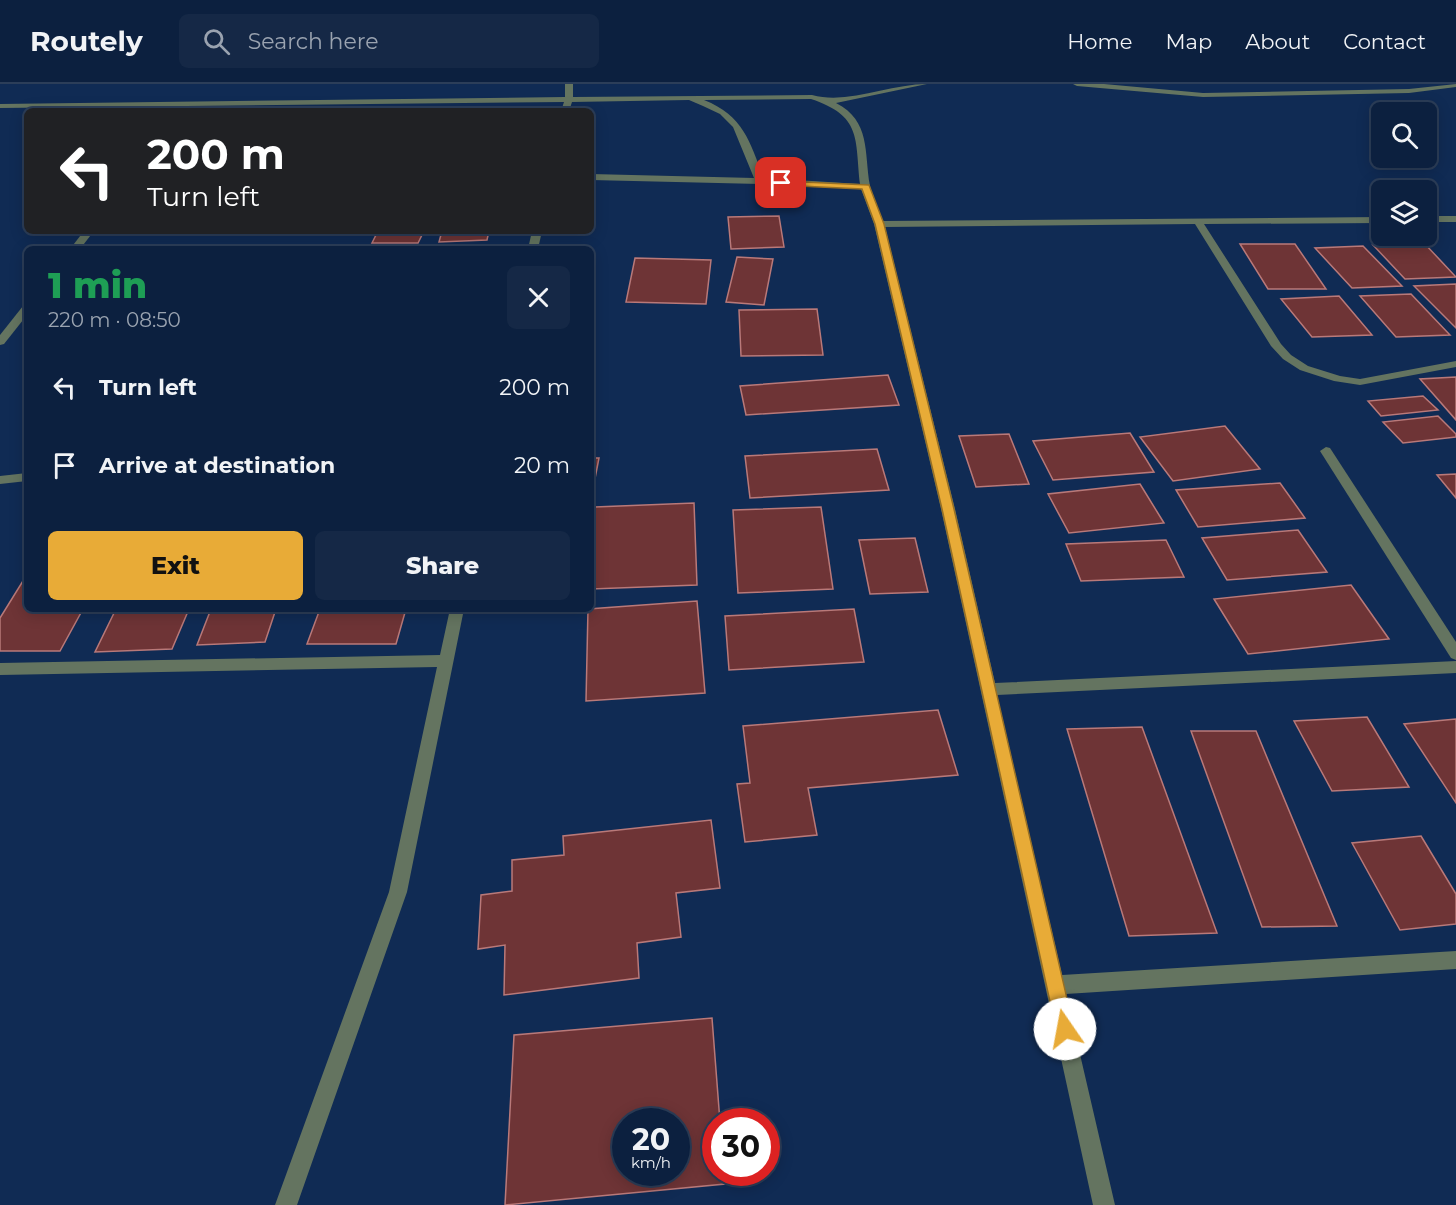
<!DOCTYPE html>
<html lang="en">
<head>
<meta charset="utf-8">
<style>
	:root { --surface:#0c203f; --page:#152846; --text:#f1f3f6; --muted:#9aa3b0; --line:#2c3e59; --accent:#e8ab37 }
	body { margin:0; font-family:Montserrat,sans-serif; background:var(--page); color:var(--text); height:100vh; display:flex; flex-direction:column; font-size:22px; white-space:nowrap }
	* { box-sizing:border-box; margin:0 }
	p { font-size:20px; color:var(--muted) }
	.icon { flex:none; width:33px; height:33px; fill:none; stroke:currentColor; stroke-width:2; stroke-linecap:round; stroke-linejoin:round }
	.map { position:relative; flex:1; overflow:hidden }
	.side { position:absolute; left:24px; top:162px; width:570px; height:366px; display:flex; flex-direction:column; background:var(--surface); border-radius:9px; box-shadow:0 3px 15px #0003,0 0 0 2px var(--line) }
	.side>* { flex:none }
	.top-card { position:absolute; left:24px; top:24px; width:570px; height:126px; border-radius:9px; box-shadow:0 3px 15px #0003,0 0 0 2px var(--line); background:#202124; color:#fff; overflow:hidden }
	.fabs { position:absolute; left:1371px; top:18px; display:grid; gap:12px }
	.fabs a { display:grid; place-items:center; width:66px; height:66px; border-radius:9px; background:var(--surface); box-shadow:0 3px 15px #0003,0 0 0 2px var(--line); font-size:30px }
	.speed { position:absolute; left:612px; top:1024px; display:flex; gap:12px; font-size:30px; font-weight:700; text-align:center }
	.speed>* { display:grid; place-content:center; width:78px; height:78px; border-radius:50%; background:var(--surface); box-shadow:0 3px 15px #0003,0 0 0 2px var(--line); line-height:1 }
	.speed small { font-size:15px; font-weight:400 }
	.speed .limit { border:9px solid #d22; background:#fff; color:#111 }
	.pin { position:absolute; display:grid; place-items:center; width:51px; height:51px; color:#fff; margin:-26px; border-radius:12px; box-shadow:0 3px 9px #0006 }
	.me { position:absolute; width:66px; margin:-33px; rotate:348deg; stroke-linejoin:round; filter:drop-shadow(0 0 4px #0008) }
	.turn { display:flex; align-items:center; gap:21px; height:126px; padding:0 24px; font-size:27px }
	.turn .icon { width:78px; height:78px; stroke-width:2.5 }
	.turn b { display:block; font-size:42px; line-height:51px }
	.round { display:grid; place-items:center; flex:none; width:63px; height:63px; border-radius:9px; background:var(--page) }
	.headline { display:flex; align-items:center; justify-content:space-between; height:102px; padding:0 24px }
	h1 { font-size:36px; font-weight:800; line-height:45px; color:#1e9e55 }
	.cta { display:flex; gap:12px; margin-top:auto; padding:12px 24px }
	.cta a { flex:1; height:69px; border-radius:9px; background:var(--accent); color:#111; font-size:24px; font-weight:800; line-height:69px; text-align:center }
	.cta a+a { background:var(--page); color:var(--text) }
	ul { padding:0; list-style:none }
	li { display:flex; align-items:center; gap:18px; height:78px; padding:0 24px }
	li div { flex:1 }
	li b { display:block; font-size:22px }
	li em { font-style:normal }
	header { display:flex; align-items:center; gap:36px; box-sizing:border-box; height:84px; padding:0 30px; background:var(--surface); border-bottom:2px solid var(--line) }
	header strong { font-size:28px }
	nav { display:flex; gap:33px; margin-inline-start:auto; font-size:21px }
	.search { width:420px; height:54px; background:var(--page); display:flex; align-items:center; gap:15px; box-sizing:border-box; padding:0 21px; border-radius:9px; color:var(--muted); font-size:22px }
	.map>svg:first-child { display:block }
	.building { fill:#6e3436; stroke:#b97979; stroke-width:1.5; fill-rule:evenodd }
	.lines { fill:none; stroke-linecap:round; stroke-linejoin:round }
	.minor { fill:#647460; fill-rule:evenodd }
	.route { fill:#e8ab37; stroke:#976f24; stroke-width:1.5 }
</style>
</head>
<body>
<header>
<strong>Routely</strong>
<div class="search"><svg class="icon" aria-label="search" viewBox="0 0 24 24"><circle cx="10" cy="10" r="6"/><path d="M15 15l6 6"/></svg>Search here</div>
<nav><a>Home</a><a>Map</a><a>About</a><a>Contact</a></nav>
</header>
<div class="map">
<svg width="1456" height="1121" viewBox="0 0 1456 1121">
	<rect width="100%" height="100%" fill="#102b54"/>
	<g class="building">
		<path d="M779,132L784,163L731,165L728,133Z"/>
		<path d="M378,147H424L418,159H372Z"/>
		<path d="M442,147H489L487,156L439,158Z"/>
		<path d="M1424,159L1456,193L1405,195L1373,161Z"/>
		<path d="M1240,160H1295L1326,205H1268Z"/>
		<path d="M1363,162L1402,202L1352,204L1315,164Z"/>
		<path d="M737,173L773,175L764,221L726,218Z"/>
		<path d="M635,174L711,176L706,220L626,218Z"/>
		<path d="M1456,200V244L1414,202Z"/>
		<path d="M1411,210L1450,251L1396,253L1360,212Z"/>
		<path d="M1339,212L1372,251L1312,253L1281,215Z"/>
		<path d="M817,225L823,271L741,272L739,226Z"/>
		<path d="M888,291L899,321L746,331L740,302Z"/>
		<path d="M1456,293V336L1420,295Z"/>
		<path d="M1423,312L1438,326L1381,332L1368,317Z"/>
		<path d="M1438,332L1456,350V353L1403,359L1383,338Z"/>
		<path d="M1225,342L1260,385L1173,397L1140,353Z"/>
		<path d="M1130,349L1154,388L1053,396L1033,357Z"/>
		<path d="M1009,350L1029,400L976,403L959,352Z"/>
		<path d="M877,365L889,406L750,414L745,372Z"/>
		<path d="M591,374H599L591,415Z"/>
		<path d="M1456,390V414L1437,391Z"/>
		<path d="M1280,399L1305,434L1198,443L1176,406Z"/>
		<path d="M1140,400L1164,439L1069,449L1048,410Z"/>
		<path d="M694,419L697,501L591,505L595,423Z"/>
		<path d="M821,423L833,505L738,509L733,426Z"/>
		<path d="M1298,446L1327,488L1227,496L1202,454Z"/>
		<path d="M915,454L928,508L870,510L859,456Z"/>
		<path d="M1166,456L1184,493L1081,497L1066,460Z"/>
		<path d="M26,492L27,525H83L60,567H0V534Z"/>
		<path d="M1351,501L1389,555L1248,570L1214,515Z"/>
		<path d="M697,517L705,609L586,617L588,525Z"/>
		<path d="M116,525H189L172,565L95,568Z"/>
		<path d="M211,525H276L265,558L197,561Z"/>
		<path d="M320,525H406L396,560H307Z"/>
		<path d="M854,525L864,578L729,586L725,532Z"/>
		<path d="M938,626L958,691L808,704L817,751L745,758L737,700L750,699L743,642Z"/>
		<path d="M1367,633L1409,703L1332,707L1294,637Z"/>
		<path d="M1456,635V719L1404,640Z"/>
		<path d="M1142,643L1217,849L1129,852L1067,645Z"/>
		<path d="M1191,647H1256L1337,842L1262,843Z"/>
		<path d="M711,736L720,804L676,809L681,853L637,859L639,894L504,911L505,861L478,865L481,811L512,807V776L564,771L563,752Z"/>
		<path d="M1421,752L1456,810V840L1400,846L1352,759Z"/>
		<path d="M712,934L720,1038H716V1089H724L725,1100L505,1121L514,951ZM626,1038H676V1089H626Z"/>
	</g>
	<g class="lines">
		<g class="minor">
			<path d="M565,0H573V13L812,11C848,21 889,0 927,0L836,19C871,37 864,68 870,102C872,114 878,125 883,137L1382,133V139L1204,140L1281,260L1291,271L1308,282L1340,292L1360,295L1456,277V283L1360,301L1334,297L1300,286L1283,275L1271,262L1195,140L885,143L955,425L995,599L1456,577V589L997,611L1062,891L1456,867V885L1066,910L1115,1121H1093L941,425L874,140L861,105L760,100L591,96V90L754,94L733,43L720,30L703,22L689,16L572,18L569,27H561L564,18L0,24V20L565,13ZM811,15C862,32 855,54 860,100L764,94C749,57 744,32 704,16Z"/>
			<path d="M1073,0H1104L1203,9L1409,5L1456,0V3L1409,9L1203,13L1077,2Z"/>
			<rect x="1426" y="132" width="30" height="6"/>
			<path d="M84,147H94L80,165H70Z"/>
			<path d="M532,147H542L538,165H528Z"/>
			<path d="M27,221V231L4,260L0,261V251L23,222Z"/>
			<path d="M1326,363L1330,364L1456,558V576L1451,574L1320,367Z"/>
			<path d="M27,389V397L0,400V392Z"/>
			<path d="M450,525H464L407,808L297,1121H275L389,808L437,583L0,591V579L440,571Z"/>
		</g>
	</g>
	<path class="route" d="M781,97L869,101L884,140L954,425L1074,945L1071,951L1065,954L1058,951L1056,945L942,425L875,140L862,105L778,101L776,99Z"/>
</svg>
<div class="fabs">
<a><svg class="icon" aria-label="search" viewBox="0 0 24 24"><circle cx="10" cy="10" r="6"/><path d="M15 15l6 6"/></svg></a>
<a><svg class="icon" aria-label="layers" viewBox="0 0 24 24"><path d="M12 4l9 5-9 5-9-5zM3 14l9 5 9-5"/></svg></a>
</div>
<div class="speed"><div>20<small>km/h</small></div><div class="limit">30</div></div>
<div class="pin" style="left:781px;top:99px;background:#d93025"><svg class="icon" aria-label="arrive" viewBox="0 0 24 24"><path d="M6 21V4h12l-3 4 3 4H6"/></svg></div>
<svg class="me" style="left:1065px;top:945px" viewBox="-20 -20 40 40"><circle r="19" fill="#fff"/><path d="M0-13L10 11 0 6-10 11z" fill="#e8ab37"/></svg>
<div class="top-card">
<div class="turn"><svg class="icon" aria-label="left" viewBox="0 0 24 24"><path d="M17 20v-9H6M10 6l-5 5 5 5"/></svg><div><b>200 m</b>Turn left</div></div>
</div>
<section class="side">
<div class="headline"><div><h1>1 min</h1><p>220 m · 08:50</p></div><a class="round"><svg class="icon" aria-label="close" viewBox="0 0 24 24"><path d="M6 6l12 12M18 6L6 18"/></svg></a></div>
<ul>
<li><svg class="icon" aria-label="left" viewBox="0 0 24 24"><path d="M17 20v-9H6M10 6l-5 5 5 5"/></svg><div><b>Turn left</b></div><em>200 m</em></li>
<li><svg class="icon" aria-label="arrive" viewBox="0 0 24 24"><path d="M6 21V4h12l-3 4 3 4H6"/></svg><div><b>Arrive at destination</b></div><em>20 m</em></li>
</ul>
<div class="cta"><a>Exit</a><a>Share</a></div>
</section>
</div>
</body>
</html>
